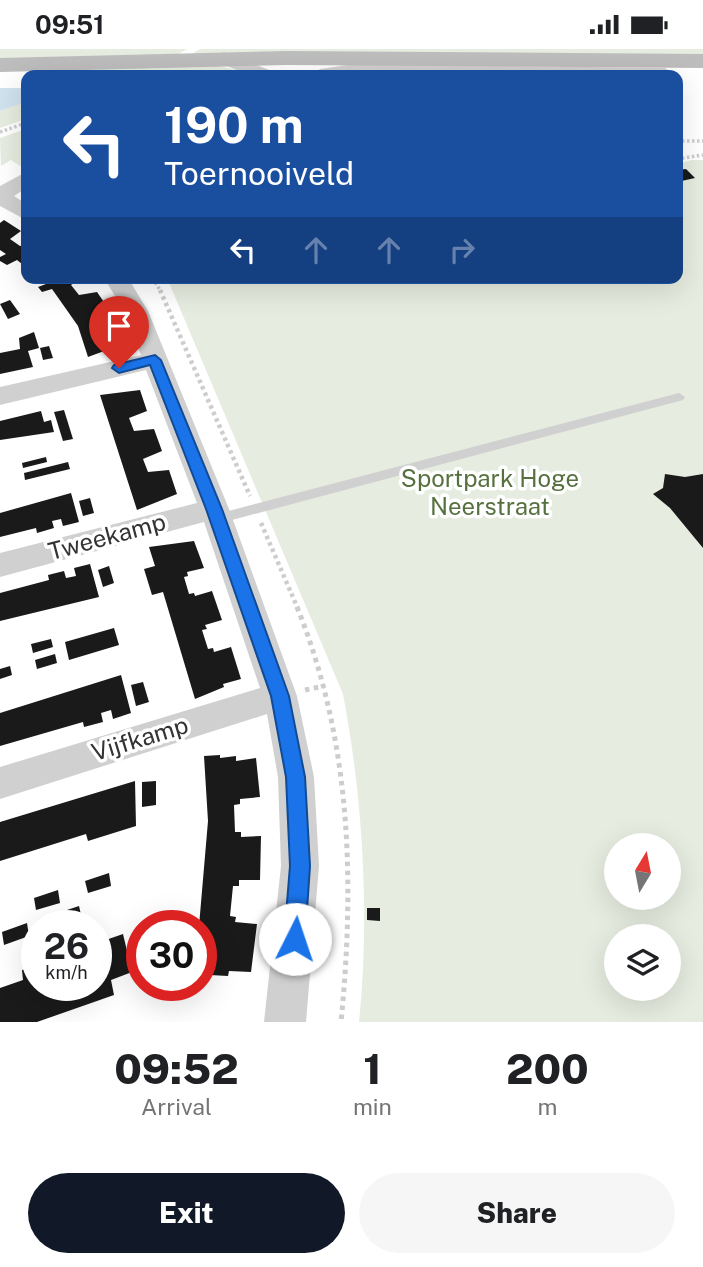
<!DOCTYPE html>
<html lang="en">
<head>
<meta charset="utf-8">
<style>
	:root { --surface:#fff; --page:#f6f6f6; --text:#202124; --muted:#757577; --accent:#111827 }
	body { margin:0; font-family:"Public Sans",sans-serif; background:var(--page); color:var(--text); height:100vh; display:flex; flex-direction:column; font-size:26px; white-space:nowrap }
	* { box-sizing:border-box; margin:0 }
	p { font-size:23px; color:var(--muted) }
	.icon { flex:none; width:38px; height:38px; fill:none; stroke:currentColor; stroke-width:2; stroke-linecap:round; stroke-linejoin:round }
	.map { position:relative; height:973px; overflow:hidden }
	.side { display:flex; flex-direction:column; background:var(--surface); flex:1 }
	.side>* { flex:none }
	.banner { position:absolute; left:21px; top:21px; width:662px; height:214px; border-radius:14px; box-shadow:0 7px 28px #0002; background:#1a4fa0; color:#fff; overflow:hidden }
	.needle { width:46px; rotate:10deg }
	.tools { position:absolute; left:604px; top:784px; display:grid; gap:14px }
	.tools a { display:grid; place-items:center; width:77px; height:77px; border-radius:50%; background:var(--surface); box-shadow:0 7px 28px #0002; font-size:35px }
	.speed { position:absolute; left:21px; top:861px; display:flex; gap:14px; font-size:35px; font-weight:700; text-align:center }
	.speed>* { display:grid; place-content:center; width:91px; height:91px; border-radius:50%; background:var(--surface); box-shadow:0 7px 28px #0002; line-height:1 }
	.speed small { font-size:18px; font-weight:400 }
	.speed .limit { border:10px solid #d22; background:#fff; color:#111 }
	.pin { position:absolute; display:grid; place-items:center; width:60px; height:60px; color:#fff; margin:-72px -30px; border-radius:50% 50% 50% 0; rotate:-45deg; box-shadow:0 0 7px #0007 }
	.pin .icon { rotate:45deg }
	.me { position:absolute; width:77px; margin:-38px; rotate:4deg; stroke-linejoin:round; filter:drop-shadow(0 0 5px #0008) }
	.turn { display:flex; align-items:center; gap:24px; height:147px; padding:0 28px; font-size:32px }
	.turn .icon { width:91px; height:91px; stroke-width:2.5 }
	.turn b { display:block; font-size:49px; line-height:60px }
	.lanes { display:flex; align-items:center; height:66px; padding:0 28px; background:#0003; justify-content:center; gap:35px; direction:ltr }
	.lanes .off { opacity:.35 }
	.eta { display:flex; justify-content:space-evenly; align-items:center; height:119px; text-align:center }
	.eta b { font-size:42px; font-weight:800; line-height:49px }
	.cta { display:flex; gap:14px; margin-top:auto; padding:14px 28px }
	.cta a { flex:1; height:80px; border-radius:42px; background:var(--accent); color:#fff; font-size:28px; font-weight:800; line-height:80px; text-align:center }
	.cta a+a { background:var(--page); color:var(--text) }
	.status { display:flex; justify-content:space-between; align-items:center; height:49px; padding:0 35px; background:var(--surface); direction:ltr }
	.status svg { height:19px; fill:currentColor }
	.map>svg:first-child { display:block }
	.green { fill:#e6ecdf; fill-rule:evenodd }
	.water { fill:#cfe2ee }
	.building { fill:#1a1a1a }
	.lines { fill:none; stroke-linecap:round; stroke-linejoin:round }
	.path-far2 { stroke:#cdcdcd; stroke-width:3.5; stroke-dasharray:2.5 2.5; stroke-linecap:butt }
	.path-far1 { stroke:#cdcdcd; stroke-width:4.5; stroke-dasharray:3.5 3.5; stroke-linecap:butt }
	.path { stroke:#cdcdcd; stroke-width:5; stroke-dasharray:4.5 4.5; stroke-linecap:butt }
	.lane { fill:#d0d0d0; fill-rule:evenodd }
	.street { fill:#d0d0d0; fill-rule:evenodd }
	.secondary { fill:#bdbdbd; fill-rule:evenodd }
	.route { fill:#1a73e8; stroke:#114b97; stroke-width:2 }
	.labels { text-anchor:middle; stroke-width:7; stroke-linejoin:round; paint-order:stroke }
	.park-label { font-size:24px; fill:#56703f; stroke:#fff }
	.street-label { font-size:24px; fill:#333; stroke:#fff }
</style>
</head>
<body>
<div class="status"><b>09:51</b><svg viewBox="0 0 49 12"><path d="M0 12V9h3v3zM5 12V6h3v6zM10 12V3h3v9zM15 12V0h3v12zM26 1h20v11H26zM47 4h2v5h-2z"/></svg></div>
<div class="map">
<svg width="703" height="973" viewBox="0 0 703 973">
	<rect width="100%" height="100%" fill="#fff"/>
	<g class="green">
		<path d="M0,0H187L178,5L0,12Z"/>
		<path d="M200,0H703V8L192,5Z"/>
		<path d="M216,16L255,26H203L198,23L180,26L181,22H138L130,26H60V20Z"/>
		<path d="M26,53V70L0,79V62Z"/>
		<path d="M26,80V115L22,118L11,111L1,117L0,89Z"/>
		<path d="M692,111H703V973H359C370,867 363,750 343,645L167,229H677V115ZM616,796H668V849H616ZM616,887H668V940H616Z"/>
	</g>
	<path class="water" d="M0,39H26V53L0,62Z"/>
	<g class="building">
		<path d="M686,120L695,129L677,133V121Z"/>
		<path d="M4,171L21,182L10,190L20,197L26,196V218L17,211L7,216L0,212V208L6,205L0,201V174Z"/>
		<path d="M40,229H81L71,236L79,246L97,243L108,259L93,266L98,278L117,277L123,295L88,308L78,277L52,240L42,243L38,238L46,235Z"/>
		<path d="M10,251L20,265L8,270L0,255Z"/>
		<path d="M34,283L39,299L28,302L33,318L0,325V304L20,300L19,289Z"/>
		<path d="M49,297L53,309L43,311L40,299Z"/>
		<path d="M140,341L147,362L129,369L134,382L154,380L162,402L143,410L148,423L169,421L177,445L137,461L100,346Z"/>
		<path d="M64,361L73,390L63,392L54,363Z"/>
		<path d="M41,362L44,373L51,371L54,383L0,391V372Z"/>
		<path d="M46,408L47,413L23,419L22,414Z"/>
		<path d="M68,413L70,420L25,431L24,424Z"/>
		<path d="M665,425L685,428L703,425V499L670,459L653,445L663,439Z"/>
		<path d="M71,444L79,473L63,477L61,470L52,472L54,479L37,484L36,479L0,488V464Z"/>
		<path d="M90,449L94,464L83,467L79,452Z"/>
		<path d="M194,492L204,519L187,523L188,527L184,528L189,545L194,544L195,547L212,542L222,571L205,576L207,580L202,581L208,600L213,599L214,603L231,598L241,630L223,635L224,638L195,650L163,543L152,546L144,520L155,517L149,498Z"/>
		<path d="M90,515L99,548L0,572V544L49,531L48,526L64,522L66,529L76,527L74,519Z"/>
		<path d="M109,517L114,534L103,538L98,521Z"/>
		<path d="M114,579L119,596L69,611L65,593Z"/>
		<path d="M51,590L53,598L33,604L31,595Z"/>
		<path d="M55,605L57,614L37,620L35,611Z"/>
		<path d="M10,617L12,626L0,630V620Z"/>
		<path d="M121,626L131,664L113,670L111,661L101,664L103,673L84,678L83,673L0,697V664Z"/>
		<path d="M143,633L149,653L136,657L131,636Z"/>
		<path d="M220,706V709L236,707V712L256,709L260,748L240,750V755L234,756L235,783H241V788L261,787L260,831H239V837H233L230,867L236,868L235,873L257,875L251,923L229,922L228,927L210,926V931L201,930L199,877L208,772L204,707Z"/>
		<path d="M135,732L136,777L88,792L86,785L0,812V773Z"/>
		<path d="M156,732V756L142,758V733Z"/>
		<path d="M109,824L111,837L88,844L85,832Z"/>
		<path d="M58,841L60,854L36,861L34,849Z"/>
		<path d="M79,857L82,870L57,877L55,865Z"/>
		<path d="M367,859H380V872L367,871Z"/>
		<path d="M27,874L29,887L4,896L2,883Z"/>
		<path d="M123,885L132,923L111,931L114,946L37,973H0V939L23,931L22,921L37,916V936H96V905L103,903L100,893Z"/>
		<path d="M142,893V923L139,924L132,896Z"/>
	</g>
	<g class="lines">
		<g class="path-far2">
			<path d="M0,83L26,74"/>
			<path d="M677,92H703"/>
			<path d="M677,110L703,106"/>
			<path d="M153,229L161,243"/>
		</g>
		<g class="path-far1">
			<path d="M160,241L250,447"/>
			<path d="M261,474L298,560"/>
		</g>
		<g class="path">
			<path d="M297,558C351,691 355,831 341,973"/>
			<path d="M305,641L324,637"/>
		</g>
		<path class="lane" d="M679,344L685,348L683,351L217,475L210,470L217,465Z"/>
		<g class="street">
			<path d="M224,3L272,22L274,26H249L217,13L215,9L217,5Z"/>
			<path d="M354,15L665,19L674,25L311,26L320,20Z"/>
			<path d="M26,123V139L14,147L26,155V171L0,157V137Z"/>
			<path d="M104,229H128L148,262L229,460L297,647L314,728L319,817L306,973H264L281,817L278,728L267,665L0,750V718L260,639L204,473L0,528V504L197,454L146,321L0,356V338L141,306L124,262Z"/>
		</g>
		<path class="secondary" d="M286,2L703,5V19L286,16L0,23V9Z"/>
	</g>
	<path class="route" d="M155,306L161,311L222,460L289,647L305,728L310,817L305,890L302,897L295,900L287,897L284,890L290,817L286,728L271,647L206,460L150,316L119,324L112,319L114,316Z"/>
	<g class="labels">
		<g class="park-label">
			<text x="490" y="438">Sportpark Hoge<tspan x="490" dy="28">Neerstraat</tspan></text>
		</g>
		<g class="street-label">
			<text transform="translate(107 488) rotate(-15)" y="8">Tweekamp</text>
			<text transform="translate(140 690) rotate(-17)" y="8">Vijfkamp</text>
		</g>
	</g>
</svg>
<div class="tools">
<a><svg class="needle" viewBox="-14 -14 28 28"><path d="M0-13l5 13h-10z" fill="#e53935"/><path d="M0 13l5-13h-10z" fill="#757577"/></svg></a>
<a><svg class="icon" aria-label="layers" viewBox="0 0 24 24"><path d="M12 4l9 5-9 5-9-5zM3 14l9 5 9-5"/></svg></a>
</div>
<div class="speed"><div>26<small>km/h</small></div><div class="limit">30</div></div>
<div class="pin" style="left:119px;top:319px;background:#d93025"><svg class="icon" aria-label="arrive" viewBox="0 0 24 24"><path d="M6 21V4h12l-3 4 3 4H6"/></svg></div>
<svg class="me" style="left:295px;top:890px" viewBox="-20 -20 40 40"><circle r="19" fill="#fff"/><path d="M0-13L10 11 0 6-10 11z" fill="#1a73e8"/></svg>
<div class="banner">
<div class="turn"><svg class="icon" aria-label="left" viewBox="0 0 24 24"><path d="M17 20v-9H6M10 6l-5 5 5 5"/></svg><div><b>190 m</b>Toernooiveld</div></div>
<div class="lanes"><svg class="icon" aria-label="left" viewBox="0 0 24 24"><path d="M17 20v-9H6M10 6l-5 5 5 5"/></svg><svg class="icon off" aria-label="ahead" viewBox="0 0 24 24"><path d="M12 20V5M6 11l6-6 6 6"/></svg><svg class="icon off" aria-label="ahead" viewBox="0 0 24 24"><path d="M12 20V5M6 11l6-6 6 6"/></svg><svg class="icon off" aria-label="right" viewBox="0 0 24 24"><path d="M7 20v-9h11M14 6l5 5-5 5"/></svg></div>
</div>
</div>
<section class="side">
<div class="eta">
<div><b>09:52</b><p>Arrival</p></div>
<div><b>1</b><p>min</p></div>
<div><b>200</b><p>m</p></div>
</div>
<div class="cta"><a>Exit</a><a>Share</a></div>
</section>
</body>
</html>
